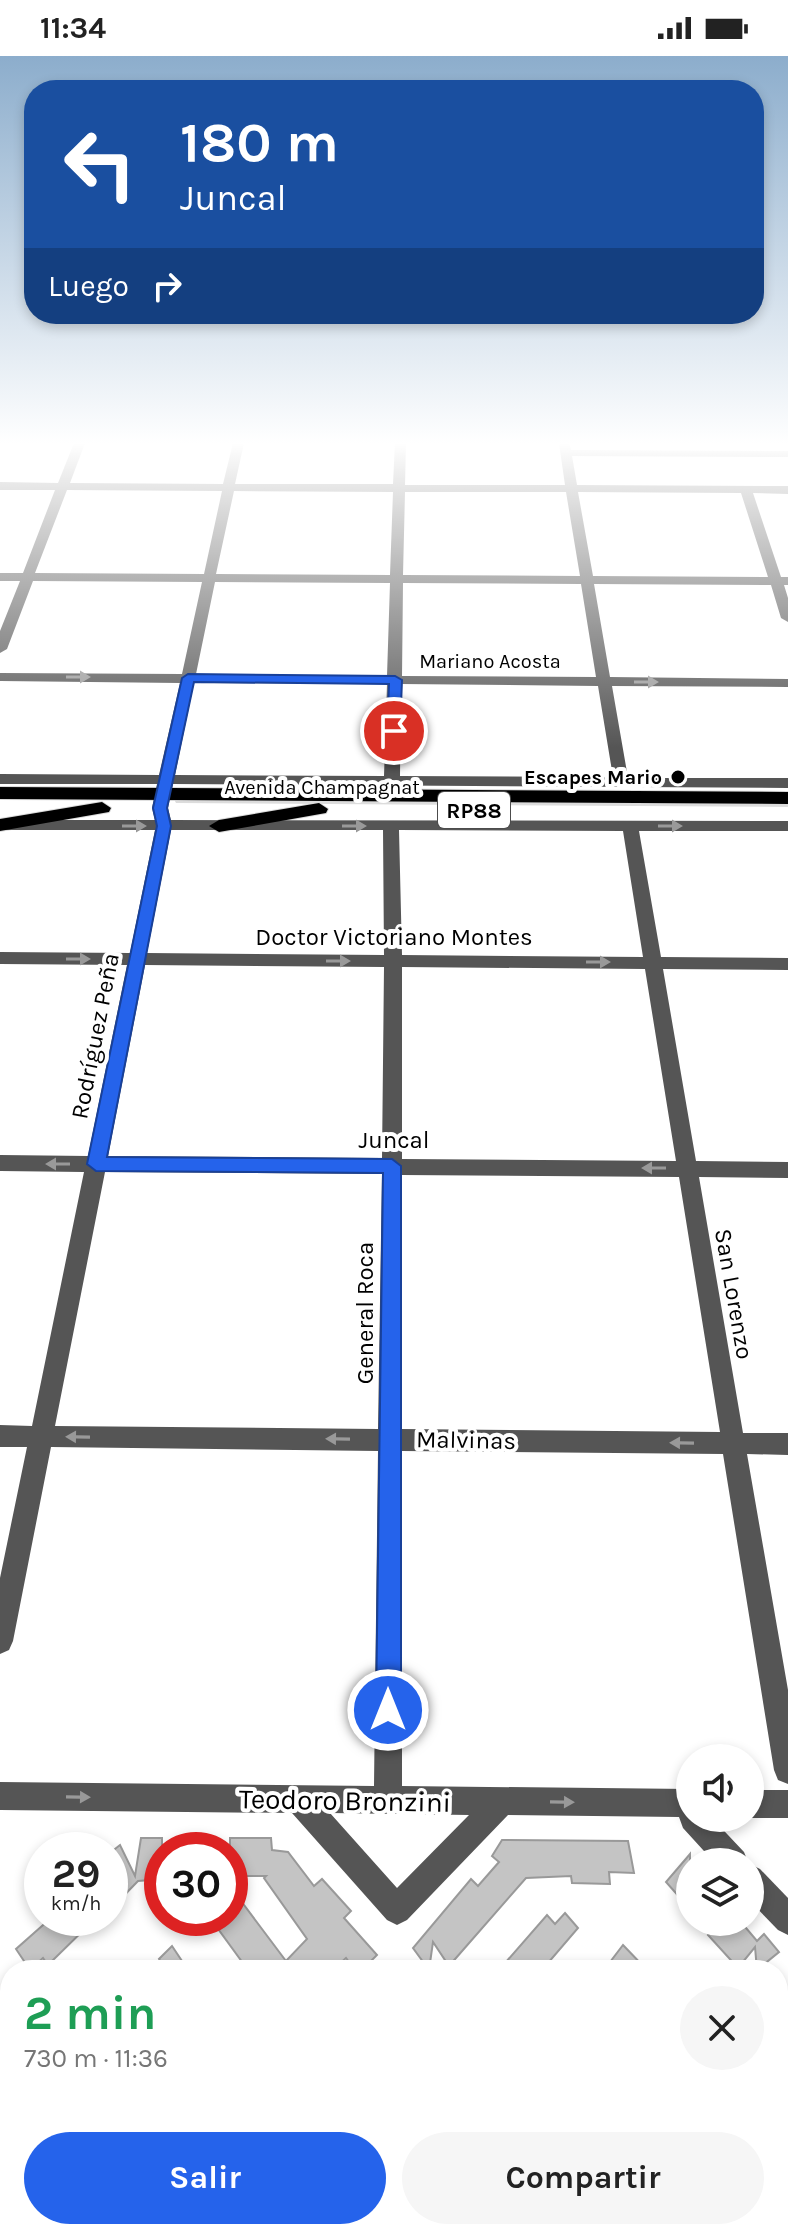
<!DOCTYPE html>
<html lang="es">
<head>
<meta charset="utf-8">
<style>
	:root { --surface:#fff; --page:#f6f6f6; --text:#222; --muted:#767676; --accent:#2563eb }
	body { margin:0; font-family:Karla,sans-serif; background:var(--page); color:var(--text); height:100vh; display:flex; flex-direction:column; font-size:30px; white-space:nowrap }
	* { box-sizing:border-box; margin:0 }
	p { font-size:26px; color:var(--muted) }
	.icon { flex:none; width:44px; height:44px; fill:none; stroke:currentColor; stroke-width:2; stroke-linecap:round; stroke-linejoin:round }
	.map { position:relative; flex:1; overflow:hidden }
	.details { position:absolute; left:0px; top:1904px; width:788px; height:280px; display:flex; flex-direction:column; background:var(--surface); border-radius:32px 32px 0 0; box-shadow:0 4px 12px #0003 }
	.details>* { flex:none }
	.banner { position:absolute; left:24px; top:24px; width:740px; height:244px; border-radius:32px; box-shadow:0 4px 12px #0003; background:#1a4fa0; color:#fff; overflow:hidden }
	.controls { position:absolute; left:676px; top:1688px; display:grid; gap:16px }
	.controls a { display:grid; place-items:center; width:88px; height:88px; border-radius:50%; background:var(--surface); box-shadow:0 4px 12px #0003; font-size:40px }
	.speed { position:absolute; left:24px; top:1776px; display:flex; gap:16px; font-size:40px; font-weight:700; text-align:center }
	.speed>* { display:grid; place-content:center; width:104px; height:104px; border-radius:50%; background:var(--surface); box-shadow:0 4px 12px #0003; line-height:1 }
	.speed small { font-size:20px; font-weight:400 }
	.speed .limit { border:12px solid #d22; background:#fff; color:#111 }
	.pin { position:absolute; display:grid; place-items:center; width:68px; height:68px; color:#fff; margin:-34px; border:4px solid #fff; border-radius:50%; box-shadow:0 2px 8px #0007 }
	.me { position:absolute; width:88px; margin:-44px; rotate:0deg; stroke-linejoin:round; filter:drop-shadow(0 0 6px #0008) }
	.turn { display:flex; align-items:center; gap:28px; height:168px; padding:0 24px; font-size:36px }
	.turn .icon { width:104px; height:104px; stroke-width:2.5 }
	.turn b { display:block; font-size:56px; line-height:68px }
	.then { display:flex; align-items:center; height:76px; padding:0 24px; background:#0003; gap:16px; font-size:30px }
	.round { display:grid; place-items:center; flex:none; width:84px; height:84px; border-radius:42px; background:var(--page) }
	.overview { display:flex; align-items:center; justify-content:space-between; height:136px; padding:0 24px }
	h1 { font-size:48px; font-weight:700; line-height:60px; color:#1e9e55 }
	.button { display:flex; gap:16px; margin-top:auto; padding:16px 24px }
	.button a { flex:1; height:92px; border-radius:48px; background:var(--accent); color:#fff; font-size:32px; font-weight:700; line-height:92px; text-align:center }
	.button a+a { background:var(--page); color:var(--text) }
	.status { display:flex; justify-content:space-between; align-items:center; height:56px; padding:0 40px; background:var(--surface); direction:ltr }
	.status svg { height:22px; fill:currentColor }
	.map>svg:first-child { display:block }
	.green { fill:#dcdcdc }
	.building { fill:#c4c4c4; stroke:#999; stroke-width:2 }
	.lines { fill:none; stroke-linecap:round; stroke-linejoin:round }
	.highway-casing { stroke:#dbdbdb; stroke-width:2 }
	.minor { fill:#555; fill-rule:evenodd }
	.highway { fill:#000; fill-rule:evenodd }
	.oneway { fill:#999 }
	.route { fill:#2563eb; stroke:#184099; stroke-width:2 }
	.poi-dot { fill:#000; stroke:#fff; stroke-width:3 }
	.labels { text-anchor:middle; stroke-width:8; stroke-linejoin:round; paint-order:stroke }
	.far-street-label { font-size:20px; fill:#000; stroke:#fff }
	.far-poi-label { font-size:20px; font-weight:bold; fill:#000; stroke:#fff; text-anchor:end }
	.shield { fill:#fff; stroke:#4c4c4c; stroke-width:2 }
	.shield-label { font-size:22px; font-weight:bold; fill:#000 }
	.street-label { font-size:24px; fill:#000; stroke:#fff }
	.near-street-label { font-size:28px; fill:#000; stroke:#fff }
</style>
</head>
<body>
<div class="status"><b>11:34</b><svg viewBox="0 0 49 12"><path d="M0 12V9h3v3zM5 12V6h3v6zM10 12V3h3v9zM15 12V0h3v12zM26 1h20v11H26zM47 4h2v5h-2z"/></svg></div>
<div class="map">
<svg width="788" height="2184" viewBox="0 0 788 2184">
	<rect width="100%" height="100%" fill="#fff"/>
	<path class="green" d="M174,743L788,746V751L176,747Z"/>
	<g class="building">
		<path d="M141,1782H162V1823L138,1825L110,1854V1797L120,1789L135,1820Z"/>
		<path d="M230,1782H271L272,1794L288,1796L314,1830L322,1823L351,1855L344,1862L377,1899L362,1914H355L346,1902L333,1914H248L216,1870L224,1862H230V1856L241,1845L286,1905L307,1883L264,1822L266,1820H230Z"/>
		<path d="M502,1784L628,1785L634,1817L609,1816L610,1828L572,1827L571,1820L526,1822L449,1910L433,1886L429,1914L413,1892L471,1823L478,1830L499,1806L492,1800Z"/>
		<path d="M690,1798V1853L666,1826Z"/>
		<path d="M565,1857L578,1872L542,1914H499L547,1859L555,1868Z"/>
		<path d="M51,1862H96L48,1909L43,1902L30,1914L16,1893Z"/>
		<path d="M701,1866H741L757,1885L764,1878L779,1896L757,1914L755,1891L738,1912L708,1879L711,1876Z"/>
		<path d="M623,1889L647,1914H604Z"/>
		<path d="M172,1890L188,1914H166L159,1903Z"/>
	</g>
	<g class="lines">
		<defs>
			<g id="highway">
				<path d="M0,731L788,736V748L0,743Z"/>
				<path d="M102,746L111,752L109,756L0,775V763Z"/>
				<path d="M319,747L328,753L326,757L219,776L209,770L219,764Z"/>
			</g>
		</defs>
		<use href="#highway" class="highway-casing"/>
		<g class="minor">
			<path d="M74,387H85L70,427L223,428L233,387H244L235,428H393L395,387H406L405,429H565L559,387H569L571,394L788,395V401L572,400L577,429L788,430V438L753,437L781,521H788V529H784L788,542V566L781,562L771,529L594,528L610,621L788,623V631L612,630L628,722H788V732L173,728L168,752L171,764L788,765V775H639L661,901L788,902V914L663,913L696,1105L788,1106V1122L699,1121L743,1377H788V1399L747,1398L788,1634V1728L778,1724L774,1714L723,1398L402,1395V1730L690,1733V1762H712L744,1796L748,1806H714L683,1772L679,1761L508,1759L407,1864L397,1869L387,1864L292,1757L0,1754V1726L374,1730L378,1395L51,1391L13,1585L9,1594L0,1598V1522L27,1391H0V1369L32,1370L84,1116L0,1115V1099L88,1100L127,909L0,908V896L130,897L155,774H0V764H155L152,752L157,728H0V718L159,719L180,627L0,625V617L182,618L202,526L33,525L7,593L0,597V575L20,525H0V517H23L55,434H0V426L58,427ZM67,434L222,435L204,518L35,517ZM234,435L393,436L390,519L216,518ZM405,436H566L580,520L403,519ZM578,436L741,437L768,521L593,520ZM215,526L390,527L387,620L196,618ZM403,527L581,528L596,621L402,620ZM194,627L387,628L384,720L175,719ZM401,628L598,630L613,721L400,720ZM171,774H383L384,899L147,897ZM399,774L623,775L643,901L402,899ZM145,909L384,911L382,1102L108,1100ZM402,911L645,913L676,1105L402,1103ZM105,1116L382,1118L378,1373L55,1370ZM402,1119L679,1121L720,1376L402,1373ZM330,1757L469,1759L397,1832Z"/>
			<rect x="750" y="1734" width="38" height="28"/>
			<path d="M750,1808L760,1813L788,1842V1879L778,1874L750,1845Z"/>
		</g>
		<use href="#highway" class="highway"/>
	</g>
	<defs><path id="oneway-solid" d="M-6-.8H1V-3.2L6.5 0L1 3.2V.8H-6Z" transform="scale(2)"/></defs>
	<g class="oneway">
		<use href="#oneway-solid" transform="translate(78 621)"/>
		<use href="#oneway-solid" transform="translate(646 626)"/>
		<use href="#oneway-solid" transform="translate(134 770)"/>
		<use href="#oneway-solid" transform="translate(354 770)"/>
		<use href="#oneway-solid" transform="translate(670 770)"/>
		<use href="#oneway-solid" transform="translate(78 903)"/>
		<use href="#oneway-solid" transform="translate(338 905)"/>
		<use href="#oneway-solid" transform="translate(598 906)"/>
		<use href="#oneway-solid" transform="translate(58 1108) rotate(-180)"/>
		<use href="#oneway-solid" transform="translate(654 1112) rotate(-180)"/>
		<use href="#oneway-solid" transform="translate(78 1381) rotate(-179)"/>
		<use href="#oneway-solid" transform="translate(338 1383) rotate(-179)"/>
		<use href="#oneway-solid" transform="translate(682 1387) rotate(-179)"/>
		<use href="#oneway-solid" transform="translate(78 1741) rotate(1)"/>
		<use href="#oneway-solid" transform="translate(562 1746) rotate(1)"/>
	</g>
	<linearGradient id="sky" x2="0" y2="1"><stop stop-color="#8cadcc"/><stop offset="0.56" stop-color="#fff"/><stop offset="1" stop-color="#fff" stop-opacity="0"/></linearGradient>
	<rect width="788" height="692" fill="url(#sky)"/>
	<path class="route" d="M188,618L395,620L402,624L400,675L394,679L387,675L389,628L194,626L167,752L171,770L107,1101L392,1103L401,1110V1654L397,1663L388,1666L380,1663L376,1654L383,1117L96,1115L87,1108L157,770L153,752L182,622Z"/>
	<circle class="poi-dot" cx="678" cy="721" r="8"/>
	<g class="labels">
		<g class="far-street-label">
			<text x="490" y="612">Mariano Acosta</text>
			<text x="322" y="738">Avenida Champagnat</text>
		</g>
		<g class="far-poi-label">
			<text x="662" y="728">Escapes Mario</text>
		</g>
		<rect class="shield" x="438" y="736" width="72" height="36" rx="6"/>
		<g class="shield-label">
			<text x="474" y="762">RP88</text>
		</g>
		<g class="street-label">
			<text x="394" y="889">Doctor Victoriano Montes</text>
			<text transform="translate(95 980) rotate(-79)" y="8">Rodríguez Peña</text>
			<text x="394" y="1092">Juncal</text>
			<text transform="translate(734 1238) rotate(80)" y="8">San Lorenzo</text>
			<text transform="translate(365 1257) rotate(-90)" y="8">General Roca</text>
			<text transform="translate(466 1384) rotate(1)" y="8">Malvinas</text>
		</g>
		<g class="near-street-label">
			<text transform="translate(345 1744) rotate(1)" y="10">Teodoro Bronzini</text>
		</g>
	</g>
</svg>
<div class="controls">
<a><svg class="icon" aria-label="sound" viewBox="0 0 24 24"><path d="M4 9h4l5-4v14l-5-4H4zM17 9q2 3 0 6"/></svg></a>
<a><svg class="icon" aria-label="layers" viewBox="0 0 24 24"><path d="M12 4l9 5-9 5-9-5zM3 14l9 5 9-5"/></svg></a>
</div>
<div class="speed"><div>29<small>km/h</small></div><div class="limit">30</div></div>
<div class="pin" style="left:394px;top:675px;background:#d93025"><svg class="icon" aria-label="arrive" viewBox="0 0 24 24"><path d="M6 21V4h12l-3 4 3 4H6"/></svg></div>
<svg class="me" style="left:388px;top:1654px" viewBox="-20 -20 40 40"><circle r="17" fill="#2563eb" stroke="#fff" stroke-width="3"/><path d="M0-11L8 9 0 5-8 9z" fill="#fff"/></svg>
<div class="banner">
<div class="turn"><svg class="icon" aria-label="left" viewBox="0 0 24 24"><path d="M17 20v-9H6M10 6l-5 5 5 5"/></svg><div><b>180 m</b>Juncal</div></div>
<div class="then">Luego<svg class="icon" aria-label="right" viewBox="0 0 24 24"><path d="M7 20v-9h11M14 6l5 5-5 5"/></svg></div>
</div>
<section class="details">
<div class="overview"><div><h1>2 min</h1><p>730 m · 11:36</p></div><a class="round"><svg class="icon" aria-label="close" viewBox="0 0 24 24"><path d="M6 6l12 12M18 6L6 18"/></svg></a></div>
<div class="button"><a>Salir</a><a>Compartir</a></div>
</section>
</div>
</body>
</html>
